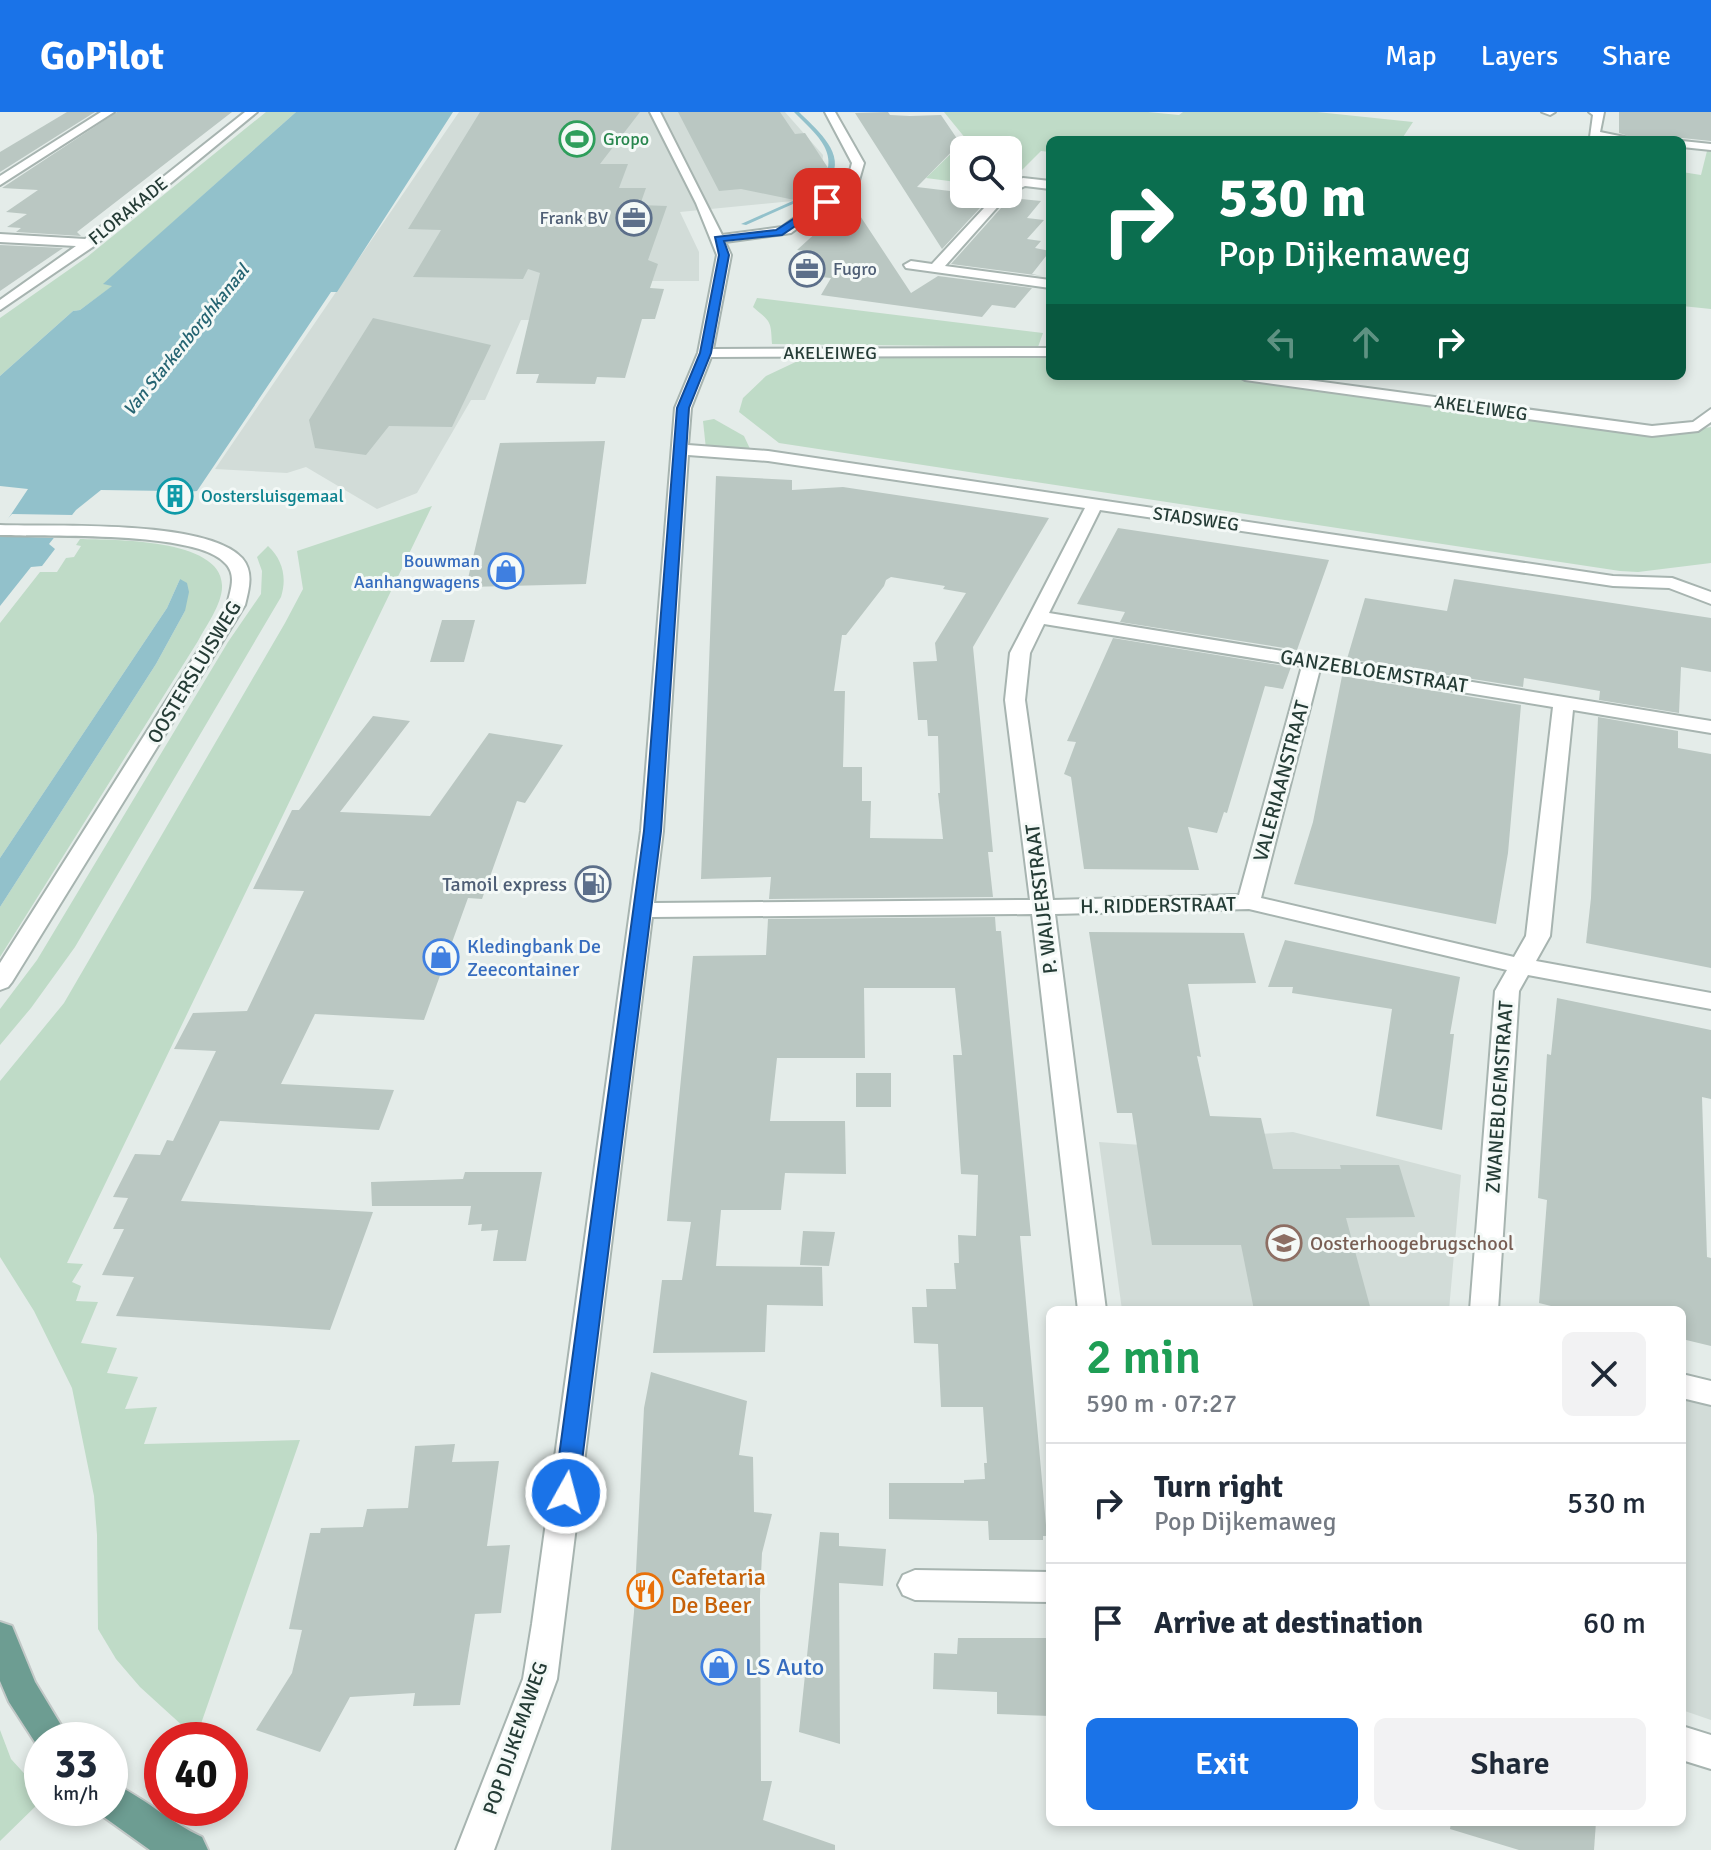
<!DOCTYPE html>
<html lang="en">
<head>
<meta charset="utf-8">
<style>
	:root { --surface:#fff; --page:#f2f2f3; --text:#1f2937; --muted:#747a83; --line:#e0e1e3; --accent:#1a73e8 }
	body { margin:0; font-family:Signika,sans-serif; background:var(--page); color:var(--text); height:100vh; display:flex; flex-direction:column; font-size:30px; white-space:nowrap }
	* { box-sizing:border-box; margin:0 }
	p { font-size:26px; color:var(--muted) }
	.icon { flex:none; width:44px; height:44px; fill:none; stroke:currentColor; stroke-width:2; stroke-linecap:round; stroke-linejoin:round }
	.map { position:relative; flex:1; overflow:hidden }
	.panel { position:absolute; left:1046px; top:1194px; width:640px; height:520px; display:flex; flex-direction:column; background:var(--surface); border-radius:12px; box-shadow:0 4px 12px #0003 }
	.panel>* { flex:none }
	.guide { position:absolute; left:1046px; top:24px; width:640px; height:244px; border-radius:12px; box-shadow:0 4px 12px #0003; background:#0b6e4f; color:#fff; overflow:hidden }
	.tools { position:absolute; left:950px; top:24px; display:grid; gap:16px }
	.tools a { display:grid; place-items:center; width:72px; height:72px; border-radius:12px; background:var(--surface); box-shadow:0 4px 12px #0003; font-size:40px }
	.speed { position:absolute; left:24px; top:1610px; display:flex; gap:16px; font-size:40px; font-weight:700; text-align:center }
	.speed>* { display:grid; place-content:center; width:104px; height:104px; border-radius:50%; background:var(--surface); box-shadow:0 4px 12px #0003; line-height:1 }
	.speed small { font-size:20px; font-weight:400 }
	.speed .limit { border:12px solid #d22; background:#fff; color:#111 }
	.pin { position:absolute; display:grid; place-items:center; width:68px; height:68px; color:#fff; margin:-34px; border-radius:16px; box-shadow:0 4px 12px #0006 }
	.me { position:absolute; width:88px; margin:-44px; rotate:7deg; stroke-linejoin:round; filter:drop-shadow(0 0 6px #0008) }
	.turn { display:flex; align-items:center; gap:28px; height:168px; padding:0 40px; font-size:36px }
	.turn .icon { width:104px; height:104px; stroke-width:2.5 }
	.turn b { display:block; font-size:56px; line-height:68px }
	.lanes { display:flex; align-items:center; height:76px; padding:0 40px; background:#0003; justify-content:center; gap:40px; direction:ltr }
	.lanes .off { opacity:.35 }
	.round { display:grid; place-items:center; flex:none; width:84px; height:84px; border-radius:12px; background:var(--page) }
	.head { display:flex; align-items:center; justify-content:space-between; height:136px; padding:0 40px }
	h1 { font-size:48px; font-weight:600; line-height:60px; color:#1e9e55 }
	.cta { display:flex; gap:16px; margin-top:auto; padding:16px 40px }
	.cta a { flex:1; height:92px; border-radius:12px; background:var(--accent); color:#fff; font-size:32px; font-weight:600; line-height:92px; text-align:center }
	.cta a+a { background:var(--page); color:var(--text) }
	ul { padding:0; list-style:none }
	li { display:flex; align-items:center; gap:24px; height:120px; padding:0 40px; border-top:2px solid var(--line) }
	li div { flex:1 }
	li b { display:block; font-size:30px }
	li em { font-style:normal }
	header { display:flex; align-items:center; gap:48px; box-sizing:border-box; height:112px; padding:0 40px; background:var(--accent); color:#fff }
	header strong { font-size:38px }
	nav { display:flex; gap:44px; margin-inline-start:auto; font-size:28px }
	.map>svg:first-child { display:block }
	.built { fill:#d2dcd8 }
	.green { fill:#bfdbc7 }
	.water { fill:#92c1cb }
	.pier { fill:#e4ece9 }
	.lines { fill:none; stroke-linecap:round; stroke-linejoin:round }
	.stream { fill:#92c1cb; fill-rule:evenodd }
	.building { fill:#bac7c2; fill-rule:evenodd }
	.minor-casing { stroke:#a7b4b0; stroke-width:4 }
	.major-casing { stroke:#c2c8c7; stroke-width:4 }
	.minor { fill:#fff; fill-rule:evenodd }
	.major { fill:#6d9d92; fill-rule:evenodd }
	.route { fill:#1a73e8; stroke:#114b97; stroke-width:2 }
	.labels { text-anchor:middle; stroke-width:6; stroke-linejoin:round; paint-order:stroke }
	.far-leisure-label { font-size:18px; fill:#27864d; stroke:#f4f9f7; text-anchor:start }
	.far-street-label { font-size:18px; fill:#253c36; stroke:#f4f9f7 }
	.far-service-label { font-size:18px; fill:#4e5e75; stroke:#f4f9f7; text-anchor:end }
	.far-water-label { font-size:18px; font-style:italic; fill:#256472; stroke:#f4f9f7 }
	.far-culture-label { font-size:18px; fill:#0d838f; stroke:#f4f9f7; text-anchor:start }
	.far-shop-label { font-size:18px; fill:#366cbe; stroke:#f4f9f7; text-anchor:end }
	.street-label { font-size:20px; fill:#253c36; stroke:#f4f9f7 }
	.service-label { font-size:20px; fill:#4e5e75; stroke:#f4f9f7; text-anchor:end }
	.shop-label { font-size:20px; fill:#366cbe; stroke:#f4f9f7; text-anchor:start }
	.education-label { font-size:20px; fill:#785e54; stroke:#f4f9f7; text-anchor:start }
	.near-food-label { font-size:24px; fill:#c56008; stroke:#f4f9f7; text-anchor:start }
	.near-shop-label { font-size:24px; fill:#366cbe; stroke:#f4f9f7; text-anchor:start }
</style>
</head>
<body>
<header>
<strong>GoPilot</strong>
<nav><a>Map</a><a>Layers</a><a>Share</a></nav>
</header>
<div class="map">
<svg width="1711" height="1738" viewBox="0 0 1711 1738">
	<rect width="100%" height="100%" fill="#e4ece9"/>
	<g class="built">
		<path d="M459,0H785L823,43L821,71L793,89L680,100L699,140V169H561L535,208H521L485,288H471L417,381L377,397L306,355L287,361L215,357Z"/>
		<path d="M1293,1020L1461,1063L1449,1198H1122L1099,1030L1198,1037L1213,1025Z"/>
		<path d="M1682,1284L1711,1291V1608L1682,1598Z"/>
	</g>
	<g class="green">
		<path d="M266,0H296L104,172L114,173L80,198L73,199L0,264V206L87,145Z"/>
		<path d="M944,0H1148L1179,3L1183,0H1317L1413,10L1401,28H1050V40L1041,39L1020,60V67L1011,66L1008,69V38H964V71L926,66L966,27Z"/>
		<path d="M1707,39H1711V197L1682,194V60L1701,63Z"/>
		<path d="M757,186L1043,221L1038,235L772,232C771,207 770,210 753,195Z"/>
		<path d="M1036,243L1050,244V264H1221L1665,322L1711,315V451L1638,460L1620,459L779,331L739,300L743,286L766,264L802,247Z"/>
		<path d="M714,307L744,324L751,339L706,337L703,309Z"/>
		<path d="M432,394L67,1151L83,1152L72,1170L81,1174L76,1189L98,1190L81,1231L117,1236L107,1261L138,1265L125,1297L157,1295L144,1332L300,1328L196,1626L140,1575L116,1547L98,1517L97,1423L94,1384L72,1276L34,1199L0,1145V969L64,891L285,511L303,477L297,439Z"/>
		<path d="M80,427C112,428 221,426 222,473C223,491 206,514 198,529L0,845V795L156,552L185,499L180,467L167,496L0,746V511L40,460H57L66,446L74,445L81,434L76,433Z"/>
		<path d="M268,434C283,448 287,466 281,485L75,835L31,896L0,933V897L37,848L228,530L261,482L262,459L257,445Z"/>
		<path d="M0,1618L11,1647L42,1681V1688L0,1729Z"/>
	</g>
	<g class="water">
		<path d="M296,0H453L337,180H331L197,379L169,382L170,379L101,378L76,398L49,432L55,437L42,454L31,455L0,494V419L28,377L0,374V264L73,199L80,198L112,174L103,172Z"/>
		<path d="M180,467L187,471L189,480L185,499L156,552L0,795V746L167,496Z"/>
	</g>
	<path class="pier" d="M12,402L73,403L55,426L0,424V415Z"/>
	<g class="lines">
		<g class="stream">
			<path d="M794,0H799C814,15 843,38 833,62C833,63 826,73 826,74L821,73C842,40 815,22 794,0Z"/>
			<path d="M806,83L811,84L746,113L741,112Z"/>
		</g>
	</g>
	<g class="building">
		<path d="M67,0H95L0,60V40Z"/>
		<path d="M117,0H232L77,120L81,124L16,120L21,116L7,115L27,102L6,100L38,78L2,76Z"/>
		<path d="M480,0H640L600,52H628L619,76H646L640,93L667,94L648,148L658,152L650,176L664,177L655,207H642L625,266L597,265L595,272L536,271L539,262H516L540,161L528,157L523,167L413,165L441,118L408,117Z"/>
		<path d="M678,0H780L795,22L805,21L838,71L809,91L741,77L719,79Z"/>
		<path d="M888,0L890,3L910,4L941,3L960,31L917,75L991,84L942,137L855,1Z"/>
		<path d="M1619,0H1711V29L1682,26L1642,28L1619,21Z"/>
		<path d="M847,84L911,181L938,164L1032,176L1015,196L992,193L982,205L821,183L831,166L800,163L814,140L797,138L841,98L831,96Z"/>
		<path d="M1010,86L1041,89L1027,106L1044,108L1027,127L1041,129L1035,136L1050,139L1032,162L1042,164L951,152Z"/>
		<path d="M0,133L63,136L0,179Z"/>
		<path d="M373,206L491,233L452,315L389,314L366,343L315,336L309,308Z"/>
		<path d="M605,329L586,472L466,475L500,331Z"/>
		<path d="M716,364L792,368V378L843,375L1049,406L973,535L993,740H988L993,785L769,787L771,765L701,767ZM891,465L945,474L943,477L966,481L935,531L937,549L913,550L918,608H927L928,624H938L940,681H938L943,727L870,726L871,689H862V655H843L845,579H834L842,523H846L884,474L886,468Z"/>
		<path d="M1118,416L1329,448L1297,538L1120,510L1125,500L1077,492Z"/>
		<path d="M1454,467L1711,506V560L1681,555L1679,601L1599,588L1600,579L1524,566L1523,575L1347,547L1365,486L1447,499Z"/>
		<path d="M442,508H475L464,550H430Z"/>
		<path d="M1113,526L1291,555L1283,577L1265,574L1227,701L1224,700L1217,721L1188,715L1199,758L1084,757L1071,665L1064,662L1076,630L1067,629Z"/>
		<path d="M1342,564L1521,593L1508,741L1496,812L1294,772L1313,710Z"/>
		<path d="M373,604L410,609L340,700L430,704L489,621L563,633L525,691L517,689L482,787L468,786L424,908L315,902L281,972L394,978L379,1018L220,1009L181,1089L373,1100L330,1218L116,1204L134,1165L102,1163L124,1117H113L128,1086L113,1085L135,1042L160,1043L167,1028L173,1029L216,939L174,937L193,901L247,899L304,779L253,777L292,698H299Z"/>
		<path d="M1598,605L1678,619V636L1711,642V856L1586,831L1591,786Z"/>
		<path d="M995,805L996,819H1001L1031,1124H1020L1047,1424H1043V1428H989L988,1409L889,1407V1371H964V1368L985,1367L984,1351H987L983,1295H941L938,1232L914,1231L912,1195H927L926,1177H956L954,1151H959L958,1123L976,1124L978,1063L961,1062L953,943H962L955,876H864L865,946H777L770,1009H845L846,1062L785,1061L781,1098H721L716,1154L822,1155L823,1194L767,1193L765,1240L653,1241L662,1168H682L691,1110L667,1109L693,844L766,843L768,807Z"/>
		<path d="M1089,820L1244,821L1256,871L1188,872L1201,945L1197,944L1210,1004L1261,1006L1273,1057H1341L1340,1053H1399L1415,1105L1346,1106L1371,1198H1254L1241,1133H1152L1132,1001H1117Z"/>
		<path d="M1285,828L1460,865L1450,922H1454L1442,1018L1376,1004L1392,897L1292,881L1293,875H1268Z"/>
		<path d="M1557,886L1711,918V987L1702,985L1707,1145L1711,1146V1234L1682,1227V1198H1567L1539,1191L1547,1088L1538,1086L1547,942L1551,943Z"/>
		<rect x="856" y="961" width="35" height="34"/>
		<path d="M465,1060H542L526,1149H493L498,1118L481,1119L482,1112L468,1113L471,1094H372L371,1070L463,1067Z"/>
		<path d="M803,1119L835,1120L829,1154L800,1153Z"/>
		<path d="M651,1260L747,1289L739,1343L753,1345L754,1400L772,1402L762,1441L760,1484L761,1669H772L763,1708L835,1733V1738H611L634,1500L644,1296Z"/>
		<path d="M455,1332L452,1350L499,1349L487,1434L510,1433L501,1501L475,1502L460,1593L413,1594L415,1581L350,1585L320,1640L256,1618L292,1561L302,1518L289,1517L310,1421H320L321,1416L363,1415L367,1397L408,1396L415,1334Z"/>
		<path d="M820,1420L839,1421V1434L886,1437L883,1474L839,1471L840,1632L799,1620Z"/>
		<path d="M958,1526H1050V1604L997,1602V1580L933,1577L934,1541L957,1542Z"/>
		<path d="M1451,1710H1596L1594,1738H1519L1450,1717Z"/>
	</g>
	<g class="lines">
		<defs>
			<g id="minor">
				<path d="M101,0H114L0,73V64Z"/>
				<path d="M245,0H257L94,134L0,198V188L76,134L0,130V122L85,127Z"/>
				<path d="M650,0H660L722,123L782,115L848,67L852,51L825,0H835L864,51L858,72L791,121L725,130L731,143L713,237L1050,236V244L711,245L691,296L688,333L768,339L1613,464L1672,466L1711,480V492L1669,476L1613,474L1100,398L1049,501L1711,609V621L1573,598L1550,824L1536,849L1711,881V897L1528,863L1519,879L1498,1198H1470L1495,879L1507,858L1249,797L1055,802L1106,1198H1078L1032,802L652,805L557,1567L494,1738H456L523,1567L532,1512L641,719L675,296L698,241L717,143L696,91ZM688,343L768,349L1085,396L1010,541L1005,588L1030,788L654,791L663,719ZM1044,512L1302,554L1239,783L1053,788L1025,588L1030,541ZM1320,557L1553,595L1526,824L1514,845L1261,786Z"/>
				<path d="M1542,0H1555L1550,3Z"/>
				<path d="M1589,0H1604L1600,20L1639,28L1590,25L1593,3Z"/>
				<path d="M1682,29L1711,32V38L1682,35Z"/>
				<path d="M1023,66L1050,69V77L1025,74L1010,81L945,154L1050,168V176L906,156L904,153L911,149L932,152L997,82H1008V73Z"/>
				<path d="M1238,264H1278L1652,314L1693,310L1711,297V310L1698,319L1652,324L1245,268Z"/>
				<path d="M0,413C54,415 206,407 242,446C254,460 249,477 245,493L12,870L8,875L0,878V851L227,493C230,479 237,464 226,452C198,418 46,425 0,423Z"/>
				<path d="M1682,1262L1711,1269V1293L1682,1286Z"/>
				<path d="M915,1458L1050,1460V1490L915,1488L903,1483L898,1473L903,1463Z"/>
				<path d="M1682,1614L1711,1623V1657L1682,1648Z"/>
			</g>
			<g id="major">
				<path d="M0,1510L12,1514L35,1570L70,1628H42V1641L9,1590L0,1569Z"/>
				<path d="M110,1670C143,1684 169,1710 202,1725L208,1738H150L97,1700L95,1696H110Z"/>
			</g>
		</defs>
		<use href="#minor" class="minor-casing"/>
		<use href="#major" class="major-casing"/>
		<use href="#minor" class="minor"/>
		<use href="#major" class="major"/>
	</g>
	<path class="route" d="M823,88L831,90L782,123L724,129L729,143L711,241L689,296L661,719L578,1381L575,1388L566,1391L558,1388L554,1381L644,719L677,296L700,241L719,143L715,125L776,118Z"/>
	<defs>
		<symbol id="stadium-ring" viewBox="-11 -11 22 22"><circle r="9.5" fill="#f4f9f7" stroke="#2e9e5b" stroke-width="1.5"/><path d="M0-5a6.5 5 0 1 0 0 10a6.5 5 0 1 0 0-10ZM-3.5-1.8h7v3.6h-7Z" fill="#2e9e5b"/></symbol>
		<symbol id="office-ring" viewBox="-11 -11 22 22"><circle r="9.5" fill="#f4f9f7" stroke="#5c6f8a" stroke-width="1.5"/><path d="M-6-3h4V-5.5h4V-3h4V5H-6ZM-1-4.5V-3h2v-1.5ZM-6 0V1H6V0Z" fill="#5c6f8a"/></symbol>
		<symbol id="building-ring" viewBox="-11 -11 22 22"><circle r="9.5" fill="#f4f9f7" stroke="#0f9aa8" stroke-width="1.5"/><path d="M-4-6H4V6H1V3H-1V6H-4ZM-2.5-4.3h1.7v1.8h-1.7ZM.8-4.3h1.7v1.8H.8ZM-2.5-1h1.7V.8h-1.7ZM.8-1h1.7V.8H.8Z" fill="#0f9aa8"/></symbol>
		<symbol id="shop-ring" viewBox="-11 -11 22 22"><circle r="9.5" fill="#f4f9f7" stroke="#3f7fe0" stroke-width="1.5"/><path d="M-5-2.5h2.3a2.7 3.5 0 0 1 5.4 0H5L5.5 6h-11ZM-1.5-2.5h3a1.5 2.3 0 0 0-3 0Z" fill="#3f7fe0"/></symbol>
		<symbol id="fuel-ring" viewBox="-11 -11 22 22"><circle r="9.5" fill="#f4f9f7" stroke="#5c6f8a" stroke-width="1.5"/><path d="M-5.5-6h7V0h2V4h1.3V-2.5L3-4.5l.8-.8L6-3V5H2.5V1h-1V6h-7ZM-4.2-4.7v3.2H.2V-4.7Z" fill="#5c6f8a"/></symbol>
		<symbol id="school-ring" viewBox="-11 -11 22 22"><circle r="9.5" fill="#f4f9f7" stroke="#8d6e63" stroke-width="1.5"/><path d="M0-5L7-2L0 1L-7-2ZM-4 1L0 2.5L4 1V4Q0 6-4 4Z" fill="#8d6e63"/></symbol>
		<symbol id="restaurant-ring" viewBox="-11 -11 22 22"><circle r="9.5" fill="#f4f9f7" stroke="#e8710a" stroke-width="1.5"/><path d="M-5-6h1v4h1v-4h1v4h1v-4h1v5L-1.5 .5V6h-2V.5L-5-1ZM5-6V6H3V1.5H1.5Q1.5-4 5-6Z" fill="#e8710a"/></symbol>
	</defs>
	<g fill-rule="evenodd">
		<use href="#stadium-ring" x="557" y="7" width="40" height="40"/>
		<use href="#office-ring" x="614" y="86" width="40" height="40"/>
		<use href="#office-ring" x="787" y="137" width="40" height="40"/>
		<use href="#building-ring" x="155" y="364" width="40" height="40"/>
		<use href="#shop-ring" x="486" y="439" width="40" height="40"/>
		<use href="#fuel-ring" x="573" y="752" width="40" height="40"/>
		<use href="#shop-ring" x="421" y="825" width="40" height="40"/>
		<use href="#school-ring" x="1264" y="1111" width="40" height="40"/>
		<use href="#restaurant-ring" x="625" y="1459" width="40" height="40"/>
		<use href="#shop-ring" x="699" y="1535" width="40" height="40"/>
	</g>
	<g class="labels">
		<g class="far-leisure-label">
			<text x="603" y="33">Gropo</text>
		</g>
		<g class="far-street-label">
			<text transform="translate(128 99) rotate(-39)" y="6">FLORAKADE</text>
			<text x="830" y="247">AKELEIWEG</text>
			<text transform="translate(1481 296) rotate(8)" y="6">AKELEIWEG</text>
			<text transform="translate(1196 407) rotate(8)" y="6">STADSWEG</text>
		</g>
		<g class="far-service-label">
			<text x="608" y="112">Frank BV</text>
			<text x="833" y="163" text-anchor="start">Fugro</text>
		</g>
		<g class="far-water-label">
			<text transform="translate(186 228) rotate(-51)" y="6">Van Starkenborghkanaal</text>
		</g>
		<g class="far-culture-label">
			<text x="201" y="390">Oostersluisgemaal</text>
		</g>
		<g class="far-shop-label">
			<text x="480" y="455">Bouwman<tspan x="480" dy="21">Aanhangwagens</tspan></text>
		</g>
		<g class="street-label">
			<text transform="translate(1374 559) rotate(9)" y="7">GANZEBLOEMSTRAAT</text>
			<text transform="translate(194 560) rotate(-59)" y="7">OOSTERSLUISWEG</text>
			<text transform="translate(1281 669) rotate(-75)" y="7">VALERIAANSTRAAT</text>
			<text transform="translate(1041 787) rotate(-97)" y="7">P. WAIJERSTRAAT</text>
			<text transform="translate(1158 793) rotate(-1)" y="7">H. RIDDERSTRAAT</text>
			<text transform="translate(1499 985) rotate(-86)" y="7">ZWANEBLOEMSTRAAT</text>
			<text transform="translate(515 1626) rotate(-71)" y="7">POP DIJKEMAWEG</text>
		</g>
		<g class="service-label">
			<text x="567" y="779">Tamoil express</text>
		</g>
		<g class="shop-label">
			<text x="467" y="841">Kledingbank De<tspan x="467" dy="23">Zeecontainer</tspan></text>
		</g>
		<g class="education-label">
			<text x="1310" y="1138">Oosterhoogebrugschool</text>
		</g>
		<g class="near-food-label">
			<text x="671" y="1473">Cafetaria<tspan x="671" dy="28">De Beer</tspan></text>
		</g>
		<g class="near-shop-label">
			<text x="745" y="1563">LS Auto</text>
		</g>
	</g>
</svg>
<div class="tools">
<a><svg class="icon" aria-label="search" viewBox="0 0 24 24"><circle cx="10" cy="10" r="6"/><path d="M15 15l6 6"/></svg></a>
</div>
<div class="speed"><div>33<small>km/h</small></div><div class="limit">40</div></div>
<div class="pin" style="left:827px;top:90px;background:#d93025"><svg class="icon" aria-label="arrive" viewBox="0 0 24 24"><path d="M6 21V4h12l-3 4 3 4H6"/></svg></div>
<svg class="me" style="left:566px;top:1381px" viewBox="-20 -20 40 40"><circle r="17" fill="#1a73e8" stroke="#fff" stroke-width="3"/><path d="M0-11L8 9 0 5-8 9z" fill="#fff"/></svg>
<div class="guide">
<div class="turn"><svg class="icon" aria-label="right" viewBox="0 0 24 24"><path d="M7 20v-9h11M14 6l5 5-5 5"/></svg><div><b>530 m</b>Pop Dijkemaweg</div></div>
<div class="lanes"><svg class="icon off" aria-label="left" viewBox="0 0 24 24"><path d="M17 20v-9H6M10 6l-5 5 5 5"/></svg><svg class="icon off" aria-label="ahead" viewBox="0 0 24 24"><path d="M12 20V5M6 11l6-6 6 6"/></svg><svg class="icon" aria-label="right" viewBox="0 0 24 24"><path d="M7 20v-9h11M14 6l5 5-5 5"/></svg></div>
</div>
<section class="panel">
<div class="head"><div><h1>2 min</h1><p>590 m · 07:27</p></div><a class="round"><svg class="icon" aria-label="close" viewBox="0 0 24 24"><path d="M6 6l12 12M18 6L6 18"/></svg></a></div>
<ul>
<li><svg class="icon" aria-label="right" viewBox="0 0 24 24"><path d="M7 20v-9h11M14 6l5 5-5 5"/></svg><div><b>Turn right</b><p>Pop Dijkemaweg</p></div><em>530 m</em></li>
<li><svg class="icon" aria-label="arrive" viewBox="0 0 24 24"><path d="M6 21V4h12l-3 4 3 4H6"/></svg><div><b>Arrive at destination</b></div><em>60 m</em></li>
</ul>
<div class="cta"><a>Exit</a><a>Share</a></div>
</section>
</div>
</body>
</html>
